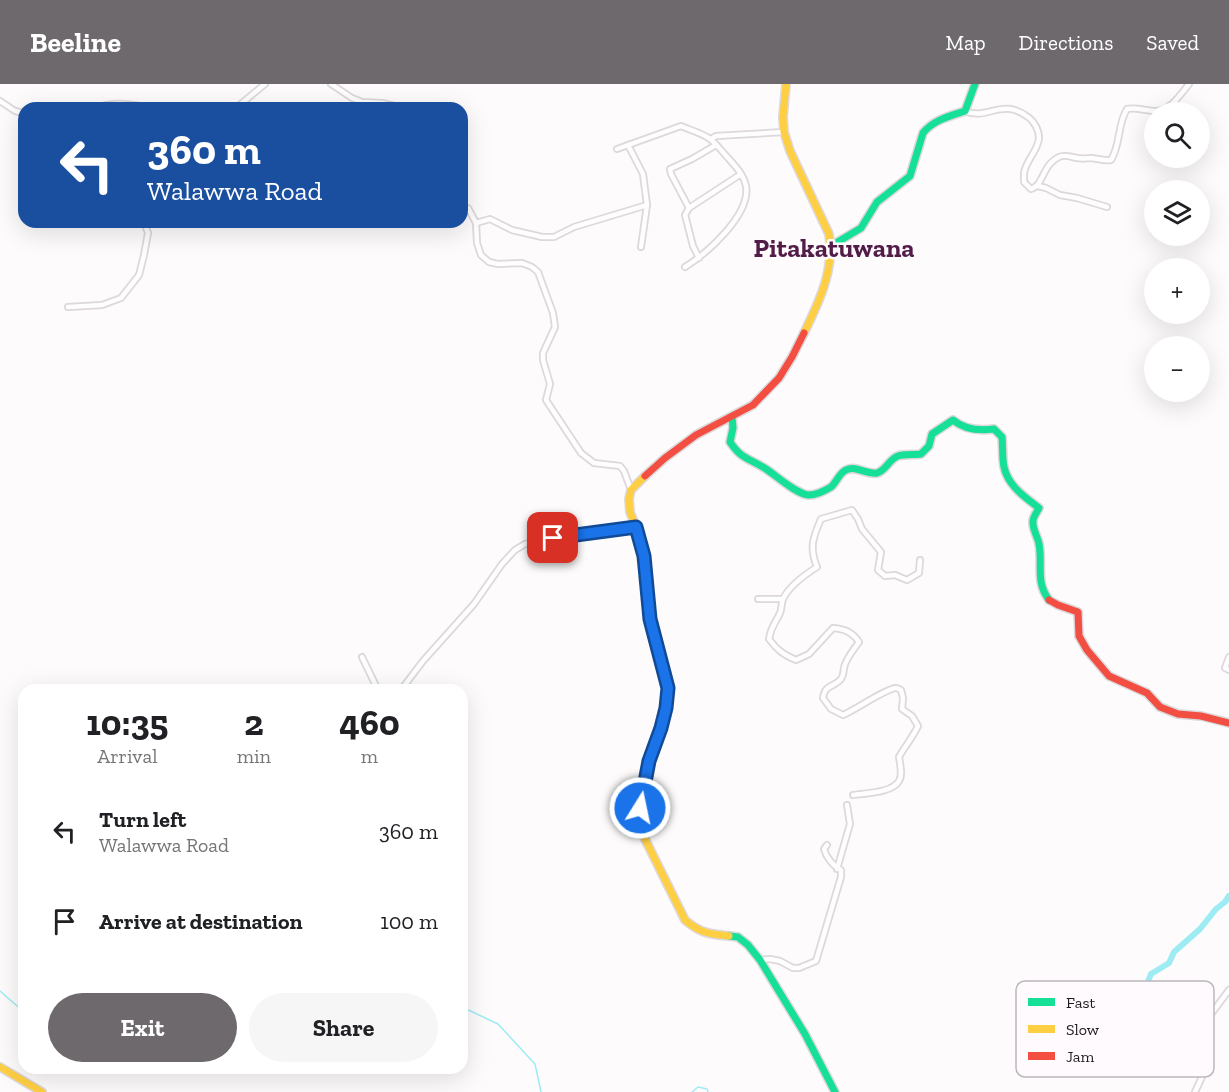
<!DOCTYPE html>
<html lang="en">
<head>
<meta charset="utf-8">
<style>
	:root { --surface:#fff; --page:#f6f6f6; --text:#202124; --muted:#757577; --accent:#6e696d }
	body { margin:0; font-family:"Zilla Slab",serif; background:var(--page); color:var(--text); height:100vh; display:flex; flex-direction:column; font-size:22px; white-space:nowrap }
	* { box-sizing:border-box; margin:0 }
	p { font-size:20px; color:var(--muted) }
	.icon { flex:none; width:33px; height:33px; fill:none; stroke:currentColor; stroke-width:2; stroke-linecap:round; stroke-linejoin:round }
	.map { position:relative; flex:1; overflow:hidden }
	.side { position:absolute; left:18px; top:600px; width:450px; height:390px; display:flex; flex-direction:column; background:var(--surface); border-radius:18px; box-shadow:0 6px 24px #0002 }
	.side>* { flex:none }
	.guide { position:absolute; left:18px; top:18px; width:450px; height:126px; border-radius:18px; box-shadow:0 6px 24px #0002; background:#1a4fa0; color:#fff; overflow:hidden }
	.controls { position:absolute; left:1144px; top:18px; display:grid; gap:12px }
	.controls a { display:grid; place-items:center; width:66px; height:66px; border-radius:50%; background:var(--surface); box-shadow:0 6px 24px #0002; font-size:30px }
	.pin { position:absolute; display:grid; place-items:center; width:51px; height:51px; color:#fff; margin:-26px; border-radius:12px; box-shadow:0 3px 9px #0006 }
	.me { position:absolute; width:66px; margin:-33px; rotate:10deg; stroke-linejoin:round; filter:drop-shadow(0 0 4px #0008) }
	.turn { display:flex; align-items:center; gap:21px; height:126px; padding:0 30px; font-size:27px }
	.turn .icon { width:78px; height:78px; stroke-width:2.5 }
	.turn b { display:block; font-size:42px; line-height:51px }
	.eta { display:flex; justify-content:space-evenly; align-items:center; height:102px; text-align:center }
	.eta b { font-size:36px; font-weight:800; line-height:42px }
	.action { display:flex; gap:12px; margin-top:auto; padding:12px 30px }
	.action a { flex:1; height:69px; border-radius:36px; background:var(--accent); color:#fff; font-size:24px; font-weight:800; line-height:69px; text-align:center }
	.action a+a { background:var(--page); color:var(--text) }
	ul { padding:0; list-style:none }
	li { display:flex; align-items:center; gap:18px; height:90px; padding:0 30px }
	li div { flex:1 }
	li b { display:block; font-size:22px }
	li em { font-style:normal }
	header { display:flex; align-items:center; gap:36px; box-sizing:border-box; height:84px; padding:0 30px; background:var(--accent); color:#fff }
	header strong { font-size:28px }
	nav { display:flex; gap:33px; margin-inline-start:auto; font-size:21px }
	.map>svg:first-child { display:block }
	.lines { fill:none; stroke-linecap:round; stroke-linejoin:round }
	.stream { stroke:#9eecf3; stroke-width:1.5 }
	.canal { stroke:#9eecf3; stroke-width:6 }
	.street-casing { stroke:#dcd8db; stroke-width:8 }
	.fast-casing { stroke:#dcd8db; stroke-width:10 }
	.slow-casing { stroke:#dcd8db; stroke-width:10 }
	.jam-casing { stroke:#dcd8db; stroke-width:10 }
	.street { stroke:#fffeff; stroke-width:4.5 }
	.fast { stroke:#16e098; stroke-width:7 }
	.slow { stroke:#ffcf43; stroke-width:7 }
	.jam { stroke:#f24e42; stroke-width:7 }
	.route-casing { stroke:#114b97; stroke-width:15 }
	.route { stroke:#1a73e8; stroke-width:10 }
	.labels { text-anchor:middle; stroke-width:5; stroke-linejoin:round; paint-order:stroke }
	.quarter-label { font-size:26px; font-weight:bold; fill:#521c49; stroke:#fefafd }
	.key { fill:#fefafd; stroke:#bcb7bb; stroke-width:1.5 }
	.key-label { font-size:16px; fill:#211a20 }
</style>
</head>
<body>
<header>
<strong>Beeline</strong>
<nav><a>Map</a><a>Directions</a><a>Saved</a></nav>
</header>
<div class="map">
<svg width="1229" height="1008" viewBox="0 0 1229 1008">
	<rect width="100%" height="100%" fill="#fdfbfc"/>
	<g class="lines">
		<g class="stream">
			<path d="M0,907L24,928"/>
			<path d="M462,923L498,940L535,980L541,1008"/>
			<path d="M692,1008L698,1003L707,1005L708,1008"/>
		</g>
		<path class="canal" d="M1072,962C1080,955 1086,954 1096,955L1104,945L1107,935L1123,924L1126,915L1145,905L1151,890L1169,879L1174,868L1200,845L1216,825L1225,818L1229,812"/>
		<defs>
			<g id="street">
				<path d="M331,0L352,14L362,18L382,19L403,24"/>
				<path d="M0,17L15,27L24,29"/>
				<path d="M96,24C115,17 132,20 152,24"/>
				<path d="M236,24L265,0"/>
				<path d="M965,27C987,37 1002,13 1028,33C1034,37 1039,46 1039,54C1038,67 1026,76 1024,89C1024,92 1024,95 1024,98L1031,105C1044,101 1042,81 1059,73C1065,70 1071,73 1077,74C1082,75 1087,74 1092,74C1099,75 1104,77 1111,76C1121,60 1117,41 1127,25C1137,23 1146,27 1156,27C1170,27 1181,10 1189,0"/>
				<path d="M711,55L716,52L784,48"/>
				<path d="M628,61L643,90L647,121L641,163"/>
				<path d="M617,65L681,42C690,46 702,49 710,55C717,60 723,69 729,75C736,83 744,91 746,102C751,131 706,170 685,183"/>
				<path d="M1038,102L1046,104L1060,111L1077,114L1107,123"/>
				<path d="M462,124H468L476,139L477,159L481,171L489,178L498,180L522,179L532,183L538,188L553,229L555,243L543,269V276L550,300L546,316L581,369L594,379L620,382L624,387L631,406"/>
				<path d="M689,124L671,90L670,85L692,75L716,61"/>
				<path d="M476,139L490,135L512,146L542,153H554L574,143L647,121"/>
				<path d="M699,174L693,162L685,131L689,124L741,90"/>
				<path d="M68,223L102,221L121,214L139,191L144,171L148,149L144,138"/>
				<path d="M758,515H783"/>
				<path d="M362,573L378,606"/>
				<path d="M1229,573L1225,584L1229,586"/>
				<path d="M401,606L423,577L474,520L502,480L515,466L525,460L553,454L636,443"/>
				<path d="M853,711C865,709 892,709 899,697C903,691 900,680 899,673C905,662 913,653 918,642L912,632L902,625L903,614L901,606C899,605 898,604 896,604C887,604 855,626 843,631L831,625L823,614C825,601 831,604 839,597C844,593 843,589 844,584C845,576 854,565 859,558C852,548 845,545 833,544L809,570L796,576C784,571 777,566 769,555C771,542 775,540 780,529C782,525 781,520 783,515C789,502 806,490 817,483C809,464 813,453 821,435L852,426L858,435L862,445L881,468L878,486L885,492L895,491L907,496L919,489L920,476"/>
				<path d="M837,785L850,740L847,721"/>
				<path d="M760,876L770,875L780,877L793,884H799L816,877L841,793V786C833,782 826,773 824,765L827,761"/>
				<path d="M1195,1008L1202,993L1206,937L1229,906"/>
			</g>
			<g id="fast">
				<path d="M831,162L861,144L877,118L910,92L923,49C933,36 950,32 965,27L975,0"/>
				<path d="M732,333L733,344L730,358C742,376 749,374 766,385C777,392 796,410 809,411C816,411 826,406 831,403C837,398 839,389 846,386C857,381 866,391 877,389C886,387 889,375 898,372C904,370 914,371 921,370L929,362L932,350L953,336C965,346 979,347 994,345L1002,353C1003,363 1002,374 1004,383C1008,402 1025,413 1039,424C1037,428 1033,433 1033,437C1032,445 1038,453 1039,460C1043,480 1035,498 1049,516"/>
				<path d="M729,852L738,853L748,861L760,876L805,950L835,1008"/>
			</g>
			<g id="slow">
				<path d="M786,0L783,33L784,48L790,67L829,150C835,185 819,218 804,249"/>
				<path d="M645,392L631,406L629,415L630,428L636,443L644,472L649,535L667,604L666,624L661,644L649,677L643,705L640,724L642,749L685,836C700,849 709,850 729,852"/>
				<path d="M0,983L42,1008"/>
			</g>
			<g id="jam">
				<path d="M645,392L665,374L696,351L753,321L779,294L792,273L804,249"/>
				<path d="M1049,516L1058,521L1078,528L1079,552L1087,566L1109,592L1147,609L1160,623L1178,630L1201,632L1229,639"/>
			</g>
		</defs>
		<use href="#street" class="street-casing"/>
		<use href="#fast" class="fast-casing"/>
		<use href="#slow" class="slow-casing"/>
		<use href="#jam" class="jam-casing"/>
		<use href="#street" class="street"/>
		<use href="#fast" class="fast"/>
		<use href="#slow" class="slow"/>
		<use href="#jam" class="jam"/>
	</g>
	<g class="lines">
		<defs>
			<path id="route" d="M553,454L636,443L644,472L650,535L668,604L666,624L661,644L649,677L640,724"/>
		</defs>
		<use href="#route" class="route-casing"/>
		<use href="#route" class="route"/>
	</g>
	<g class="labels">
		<g class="quarter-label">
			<text x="834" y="173">Pitakatuwana</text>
		</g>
	</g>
	<rect x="1016" y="897" width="198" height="96" rx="9" class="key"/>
	<rect x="1028" y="914" width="27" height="8" fill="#16e098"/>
	<rect x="1028" y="941" width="27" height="8" fill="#ffcf43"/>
	<rect x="1028" y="968" width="27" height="8" fill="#f24e42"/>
	<g class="key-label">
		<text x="1066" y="924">Fast</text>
		<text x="1066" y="951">Slow</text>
		<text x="1066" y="978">Jam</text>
	</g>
</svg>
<div class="controls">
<a><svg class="icon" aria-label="search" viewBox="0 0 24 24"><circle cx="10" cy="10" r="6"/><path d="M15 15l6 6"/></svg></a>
<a><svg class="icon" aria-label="layers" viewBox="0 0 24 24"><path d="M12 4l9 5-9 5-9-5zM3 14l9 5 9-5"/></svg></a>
<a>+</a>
<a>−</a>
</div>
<div class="pin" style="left:553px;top:454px;background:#d93025"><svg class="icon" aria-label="arrive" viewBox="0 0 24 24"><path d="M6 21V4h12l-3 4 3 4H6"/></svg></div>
<svg class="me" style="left:640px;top:724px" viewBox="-20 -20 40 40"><circle r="17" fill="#1a73e8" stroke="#fff" stroke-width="3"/><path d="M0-11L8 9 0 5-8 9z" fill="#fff"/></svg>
<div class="guide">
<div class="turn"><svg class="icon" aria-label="left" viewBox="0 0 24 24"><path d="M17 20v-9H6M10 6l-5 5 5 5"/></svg><div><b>360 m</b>Walawwa Road</div></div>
</div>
<section class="side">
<div class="eta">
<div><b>10:35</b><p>Arrival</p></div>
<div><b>2</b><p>min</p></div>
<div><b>460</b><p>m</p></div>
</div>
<ul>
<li><svg class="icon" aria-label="left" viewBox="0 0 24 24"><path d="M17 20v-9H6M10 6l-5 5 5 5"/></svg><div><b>Turn left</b><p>Walawwa Road</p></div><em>360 m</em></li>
<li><svg class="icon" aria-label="arrive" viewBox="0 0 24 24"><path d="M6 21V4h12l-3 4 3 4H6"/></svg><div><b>Arrive at destination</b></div><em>100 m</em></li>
</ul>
<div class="action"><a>Exit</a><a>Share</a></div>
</section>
</div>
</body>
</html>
